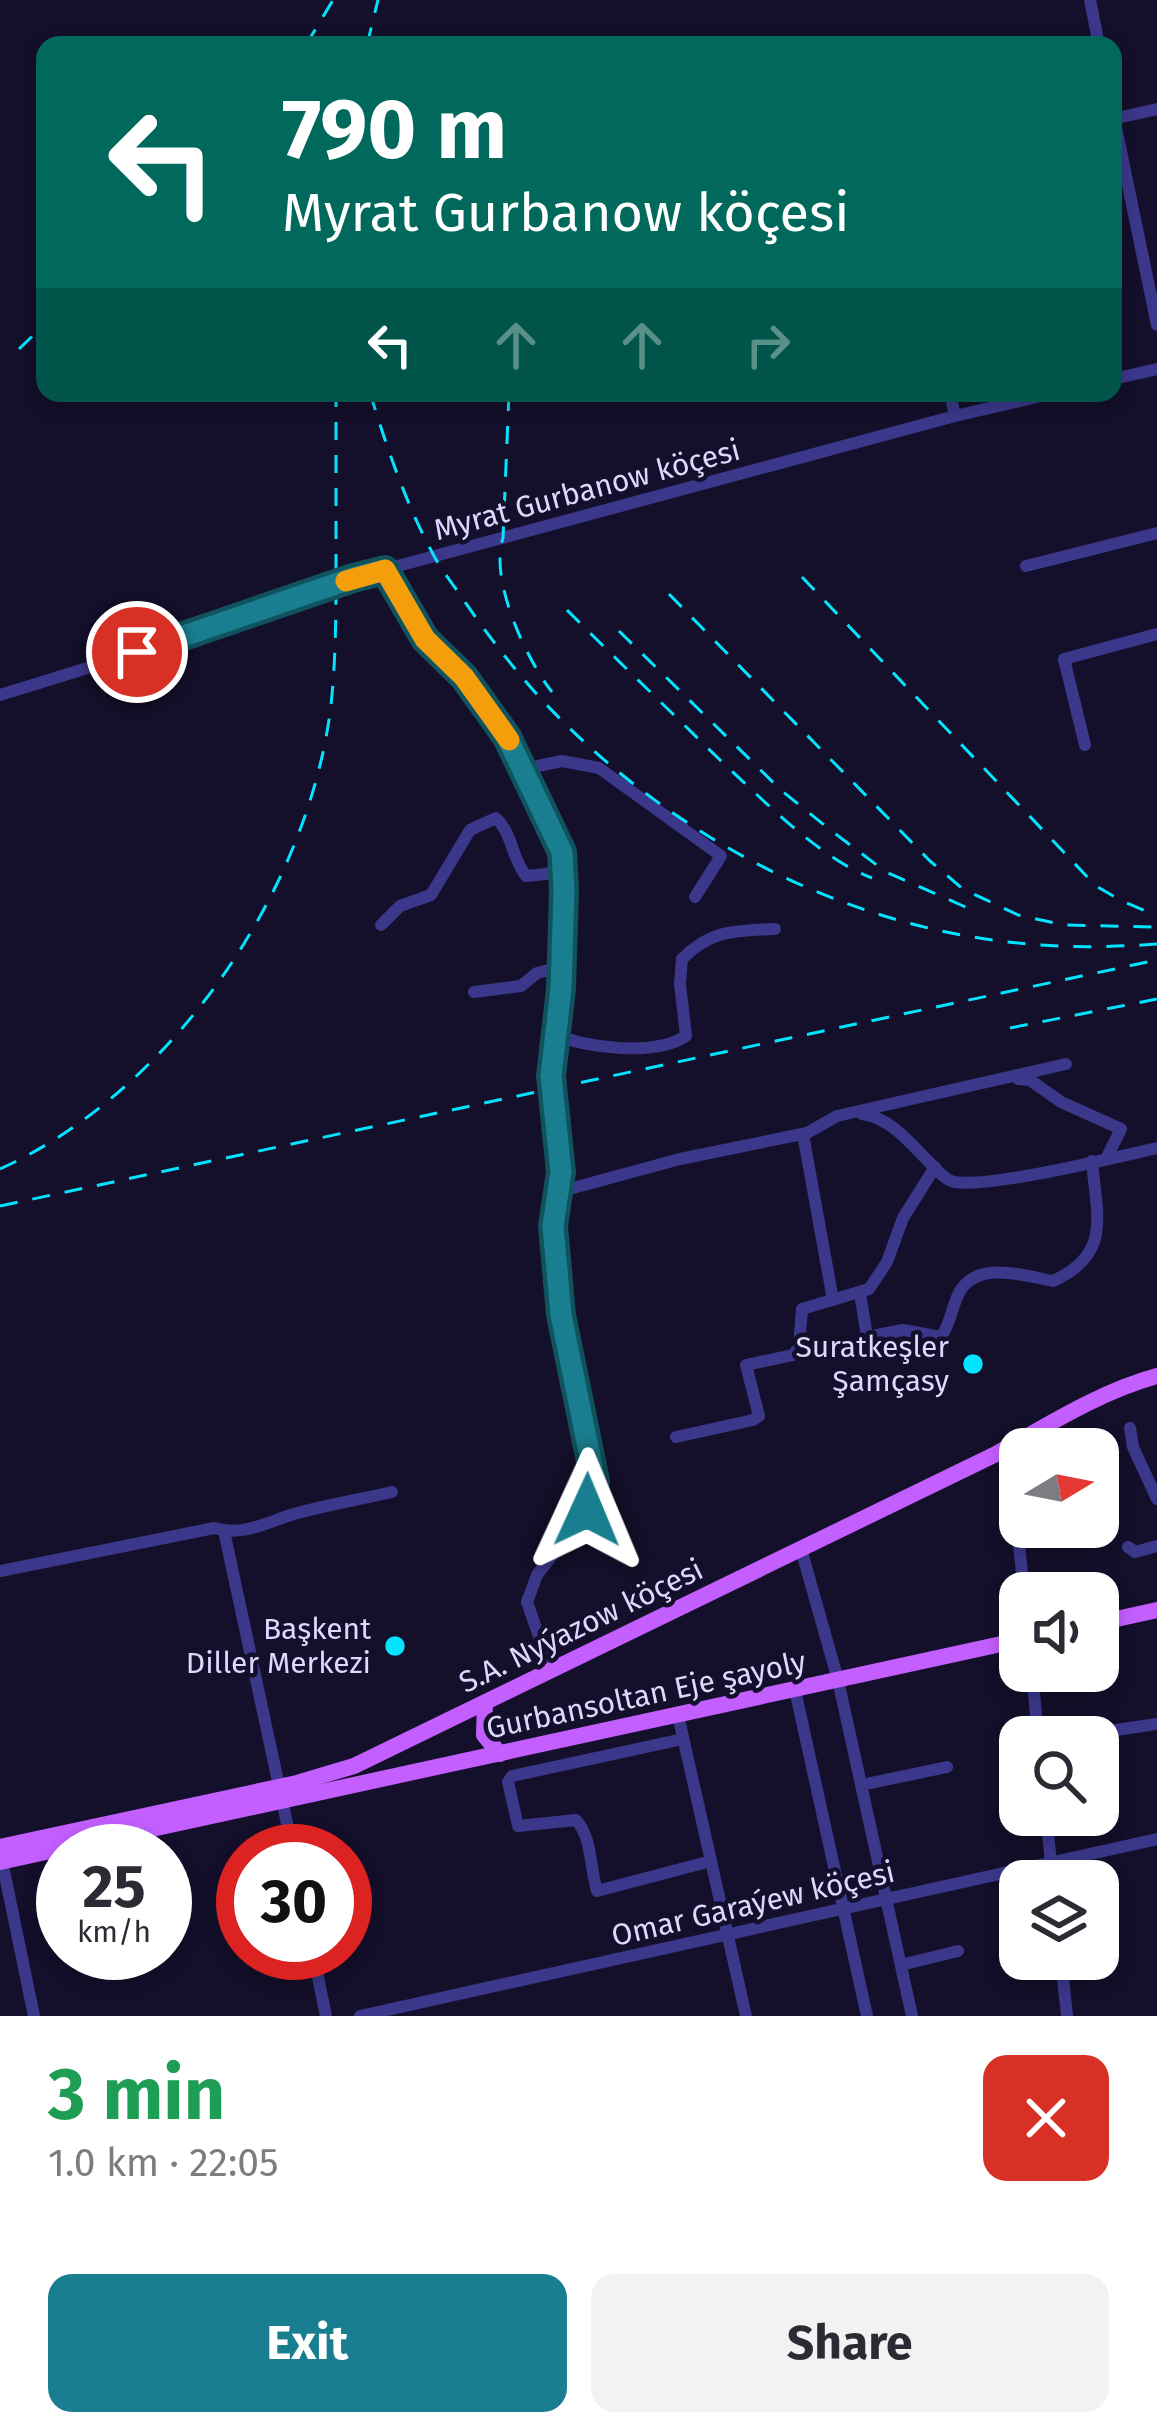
<!DOCTYPE html>
<html lang="en">
<head>
<meta charset="utf-8">
<style>
	:root { --surface:#fff; --page:#f2f2f3; --text:#2b2b33; --muted:#7c7c81; --accent:#197e8f }
	body { margin:0; font-family:"Fira Sans",sans-serif; background:var(--page); color:var(--text); height:100vh; display:flex; flex-direction:column; font-size:45px; white-space:nowrap }
	* { box-sizing:border-box; margin:0 }
	p { font-size:39px; color:var(--muted) }
	.icon { flex:none; width:66px; height:66px; fill:none; stroke:currentColor; stroke-width:2; stroke-linecap:round; stroke-linejoin:round }
	.map { position:relative; height:2016px; overflow:hidden }
	.sheet { display:flex; flex-direction:column; background:var(--surface); flex:1 }
	.sheet>* { flex:none }
	.guide { position:absolute; left:36px; top:36px; width:1086px; height:366px; border-radius:24px; box-shadow:0 6px 18px #0003; background:#00695c; color:#fff; overflow:hidden }
	.needle { width:78px; rotate:80deg }
	.buttons { position:absolute; left:999px; top:1428px; display:grid; gap:24px }
	.buttons a { display:grid; place-items:center; width:120px; height:120px; border-radius:24px; background:var(--surface); box-shadow:0 6px 18px #0003; font-size:60px }
	.speed { position:absolute; left:36px; top:1824px; display:flex; gap:24px; font-size:60px; font-weight:700; text-align:center }
	.speed>* { display:grid; place-content:center; width:156px; height:156px; border-radius:50%; background:var(--surface); box-shadow:0 6px 18px #0003; line-height:1 }
	.speed small { font-size:30px; font-weight:400 }
	.speed .limit { border:18px solid #d22; background:#fff; color:#111 }
	.pin { position:absolute; display:grid; place-items:center; width:102px; height:102px; color:#fff; margin:-51px; border:6px solid #fff; border-radius:50%; box-shadow:0 3px 12px #0007 }
	.me { position:absolute; width:132px; margin:-66px; rotate:1deg; stroke-linejoin:round; filter:drop-shadow(0 0 9px #0008) }
	.turn { display:flex; align-items:center; gap:42px; height:252px; padding:0 48px; font-size:54px }
	.turn .icon { width:156px; height:156px; stroke-width:2.5 }
	.turn b { display:block; font-size:84px; line-height:102px }
	.lanes { display:flex; align-items:center; height:114px; padding:0 48px; background:#0003; justify-content:center; gap:60px; direction:ltr }
	.lanes .off { opacity:.35 }
	.round { display:grid; place-items:center; flex:none; width:126px; height:126px; border-radius:24px; background:var(--page) }
	.headline { display:flex; align-items:center; justify-content:space-between; height:204px; padding:0 48px }
	h1 { font-size:72px; font-weight:700; line-height:90px; color:#1e9e55 }
	.button { display:flex; gap:24px; margin-top:auto; padding:24px 48px }
	.button a { flex:1; height:138px; border-radius:24px; background:var(--accent); color:#fff; font-size:48px; font-weight:700; line-height:138px; text-align:center }
	.button a+a { background:var(--page); color:var(--text) }
	.map>svg:first-child { display:block }
	.lines { fill:none; stroke-linecap:round; stroke-linejoin:round }
	.minor { stroke:#3b388b; stroke-width:12 }
	.major { stroke:#c45fff; stroke-width:16 }
	.rail { stroke:#04e4ff; stroke-width:3; stroke-dasharray:18 15; stroke-linecap:butt }
	.minor-bridge { stroke:#3b388b; stroke-width:12 }
	.route-casing { stroke:#10525d; stroke-width:30 }
	.route { stroke:#197e8f; stroke-width:21 }
	.slow { stroke:#f59e0b; stroke-width:21 }
	.poi-dot { fill:#04e4ff; stroke:#140f2a; stroke-width:4.5 }
	.labels { text-anchor:middle; stroke-width:9; stroke-linejoin:round; paint-order:stroke }
	.street-label { font-size:30px; fill:#dcd8ff; stroke:#140f2a }
	.poi-label { font-size:30px; fill:#dcd8ff; stroke:#140f2a; text-anchor:end }
</style>
</head>
<body>
<div class="map">
<svg width="1157" height="2016" viewBox="0 0 1157 2016">
	<rect width="100%" height="100%" fill="#140f2a"/>
	<g class="lines">
		<g class="minor">
			<path d="M1090,0L1099,45"/>
			<path d="M1113,113L1157,325"/>
			<path d="M1113,119L1157,109"/>
			<path d="M1113,379L1157,369"/>
			<path d="M950,393L955,416"/>
			<path d="M606,396L616,393"/>
			<path d="M1026,566L1157,533"/>
			<path d="M385,570L425,639L464,677L507,737L562,852L564,891L561,989L551,1076L561,1172L553,1226L561,1315L595,1481L587,1510L537,1575L527,1602L551,1671"/>
			<path d="M353,578L955,416L1054,393"/>
			<path d="M0,695L123,657L324,588"/>
			<path d="M1085,745L1064,659L1157,634"/>
			<path d="M523,769L562,761L599,768L721,856L695,897"/>
			<path d="M381,925L400,906L431,895L470,830L496,818C513,834 511,857 526,876L546,874L563,868"/>
			<path d="M474,992L521,986L537,973L561,967"/>
			<path d="M555,1034C586,1049 656,1056 686,1036L680,984L682,959C712,929 736,931 775,929"/>
			<path d="M1018,1079L1030,1080L1061,1102L1121,1129L1106,1159"/>
			<path d="M862,1114C891,1118 910,1143 930,1163C936,1169 943,1178 951,1181C980,1191 1120,1156 1157,1148"/>
			<path d="M803,1134L833,1300"/>
			<path d="M558,1192L680,1159L807,1133L837,1116L1066,1064"/>
			<path d="M860,1293L867,1337L903,1330L941,1337C951,1323 952,1305 960,1291C979,1260 1025,1276 1053,1281C1113,1254 1096,1214 1092,1161"/>
			<path d="M1130,1428L1133,1447L1157,1499"/>
			<path d="M676,1437L753,1420L759,1416L746,1365L793,1355L799,1347L802,1309L869,1289L887,1262L903,1218L935,1167"/>
			<path d="M1009,1447L1024,1593"/>
			<path d="M224,1531L293,1851"/>
			<path d="M1128,1547L1135,1552L1157,1546"/>
			<path d="M801,1549L838,1680L912,2016"/>
			<path d="M0,1571L214,1528C244,1537 269,1521 297,1513C328,1505 360,1499 392,1492"/>
			<path d="M1032,1671L1038,1737"/>
			<path d="M795,1690L867,2016"/>
			<path d="M678,1715L746,2016"/>
			<path d="M1069,1737L1157,1724"/>
			<path d="M683,1739L512,1776L508,1782L518,1826L576,1820C592,1837 590,1868 597,1891L711,1861"/>
			<path d="M861,1785L947,1767"/>
			<path d="M1046,1815L1053,1881"/>
			<path d="M2,1861L34,2016"/>
			<path d="M313,1953L326,2016"/>
			<path d="M1061,1959L1067,2016"/>
			<path d="M901,1965L958,1951"/>
			<path d="M360,2016L1157,1839"/>
		</g>
		<g class="major">
			<path d="M1098,1623L1157,1610"/>
			<path d="M485,1703L484,1735L500,1754"/>
			<path d="M0,1847L297,1783L354,1766L996,1454C1048,1425 1099,1392 1157,1376"/>
			<path d="M0,1862L1020,1640"/>
		</g>
		<g class="rail">
			<path d="M306,45L333,0"/>
			<path d="M367,45L378,0"/>
			<path d="M19,349L45,324"/>
			<path d="M370,393C387,448 406,504 433,554C440,568 450,580 458,592C484,630 511,666 542,700C668,835 844,929 1029,944C1072,948 1115,947 1157,944"/>
			<path d="M509,393L503,538C489,579 526,659 552,692"/>
			<path d="M802,577L1096,886L1120,900L1157,916"/>
			<path d="M669,594L930,861L963,889L1018,915L1064,925L1157,927"/>
			<path d="M567,610C617,660 668,709 719,759C760,797 820,859 872,878"/>
			<path d="M619,631L782,791L833,832L886,872L979,913"/>
			<path d="M1010,1028L1157,999"/>
			<path d="M0,1169C170,1092 305,896 330,713C336,665 336,615 336,567C336,509 336,451 336,393"/>
			<path d="M0,1206L1157,960"/>
		</g>
		<path class="minor-bridge" d="M324,588L353,578"/>
	</g>
	<g class="lines">
		<defs>
			<path id="route" d="M137,652L353,578L385,570L425,639L464,677L507,737L562,852L564,891L561,989L551,1076L561,1172L553,1226L561,1315L595,1481L587,1510"/>
		</defs>
		<use href="#route" class="route-casing"/>
		<use href="#route" class="route"/>
		<path class="slow" d="M346,581L385,570L425,639L464,677L509,740"/>
	</g>
	<g class="poi-dot">
		<circle cx="973" cy="1364" r="12"/>
		<circle cx="395" cy="1646" r="12"/>
	</g>
	<g class="labels">
		<g class="street-label">
			<text transform="translate(587 490) rotate(-15)" y="10">Myrat Gurbanow köçesi</text>
			<text transform="translate(581 1626) rotate(-26)" y="10">S.A. Nyýazow köçesi</text>
			<text transform="translate(646 1695) rotate(-12)" y="10">Gurbansoltan Eje şayoly</text>
			<text transform="translate(753 1904) rotate(-13)" y="10">Omar Garaýew köçesi</text>
		</g>
		<g class="poi-label">
			<text x="949" y="1357">Suratkeşler<tspan x="949" dy="34">Şamçasy</tspan></text>
			<text x="371" y="1639">Başkent<tspan x="371" dy="34">Diller Merkezi</tspan></text>
		</g>
	</g>
</svg>
<div class="buttons">
<a><svg class="needle" viewBox="-14 -14 28 28"><path d="M0-13l5 13h-10z" fill="#e53935"/><path d="M0 13l5-13h-10z" fill="#7c7c81"/></svg></a>
<a><svg class="icon" aria-label="sound" viewBox="0 0 24 24"><path d="M4 9h4l5-4v14l-5-4H4zM17 9q2 3 0 6"/></svg></a>
<a><svg class="icon" aria-label="search" viewBox="0 0 24 24"><circle cx="10" cy="10" r="6"/><path d="M15 15l6 6"/></svg></a>
<a><svg class="icon" aria-label="layers" viewBox="0 0 24 24"><path d="M12 4l9 5-9 5-9-5zM3 14l9 5 9-5"/></svg></a>
</div>
<div class="speed"><div>25<small>km/h</small></div><div class="limit">30</div></div>
<div class="pin" style="left:137px;top:652px;background:#d93025"><svg class="icon" aria-label="arrive" viewBox="0 0 24 24"><path d="M6 21V4h12l-3 4 3 4H6"/></svg></div>
<svg class="me" style="left:587px;top:1510px" viewBox="-20 -20 40 40"><path d="M0-17L14 15 0 8-14 15z" fill="#197e8f" stroke="#fff" stroke-width="4"/></svg>
<div class="guide">
<div class="turn"><svg class="icon" aria-label="left" viewBox="0 0 24 24"><path d="M17 20v-9H6M10 6l-5 5 5 5"/></svg><div><b>790 m</b>Myrat Gurbanow köçesi</div></div>
<div class="lanes"><svg class="icon" aria-label="left" viewBox="0 0 24 24"><path d="M17 20v-9H6M10 6l-5 5 5 5"/></svg><svg class="icon off" aria-label="ahead" viewBox="0 0 24 24"><path d="M12 20V5M6 11l6-6 6 6"/></svg><svg class="icon off" aria-label="ahead" viewBox="0 0 24 24"><path d="M12 20V5M6 11l6-6 6 6"/></svg><svg class="icon off" aria-label="right" viewBox="0 0 24 24"><path d="M7 20v-9h11M14 6l5 5-5 5"/></svg></div>
</div>
</div>
<section class="sheet">
<div class="headline"><div><h1>3 min</h1><p>1.0 km · 22:05</p></div><a class="round" style="background:#d93025;color:#fff"><svg class="icon" aria-label="close" viewBox="0 0 24 24"><path d="M6 6l12 12M18 6L6 18"/></svg></a></div>
<div class="button"><a>Exit</a><a>Share</a></div>
</section>
</body>
</html>
